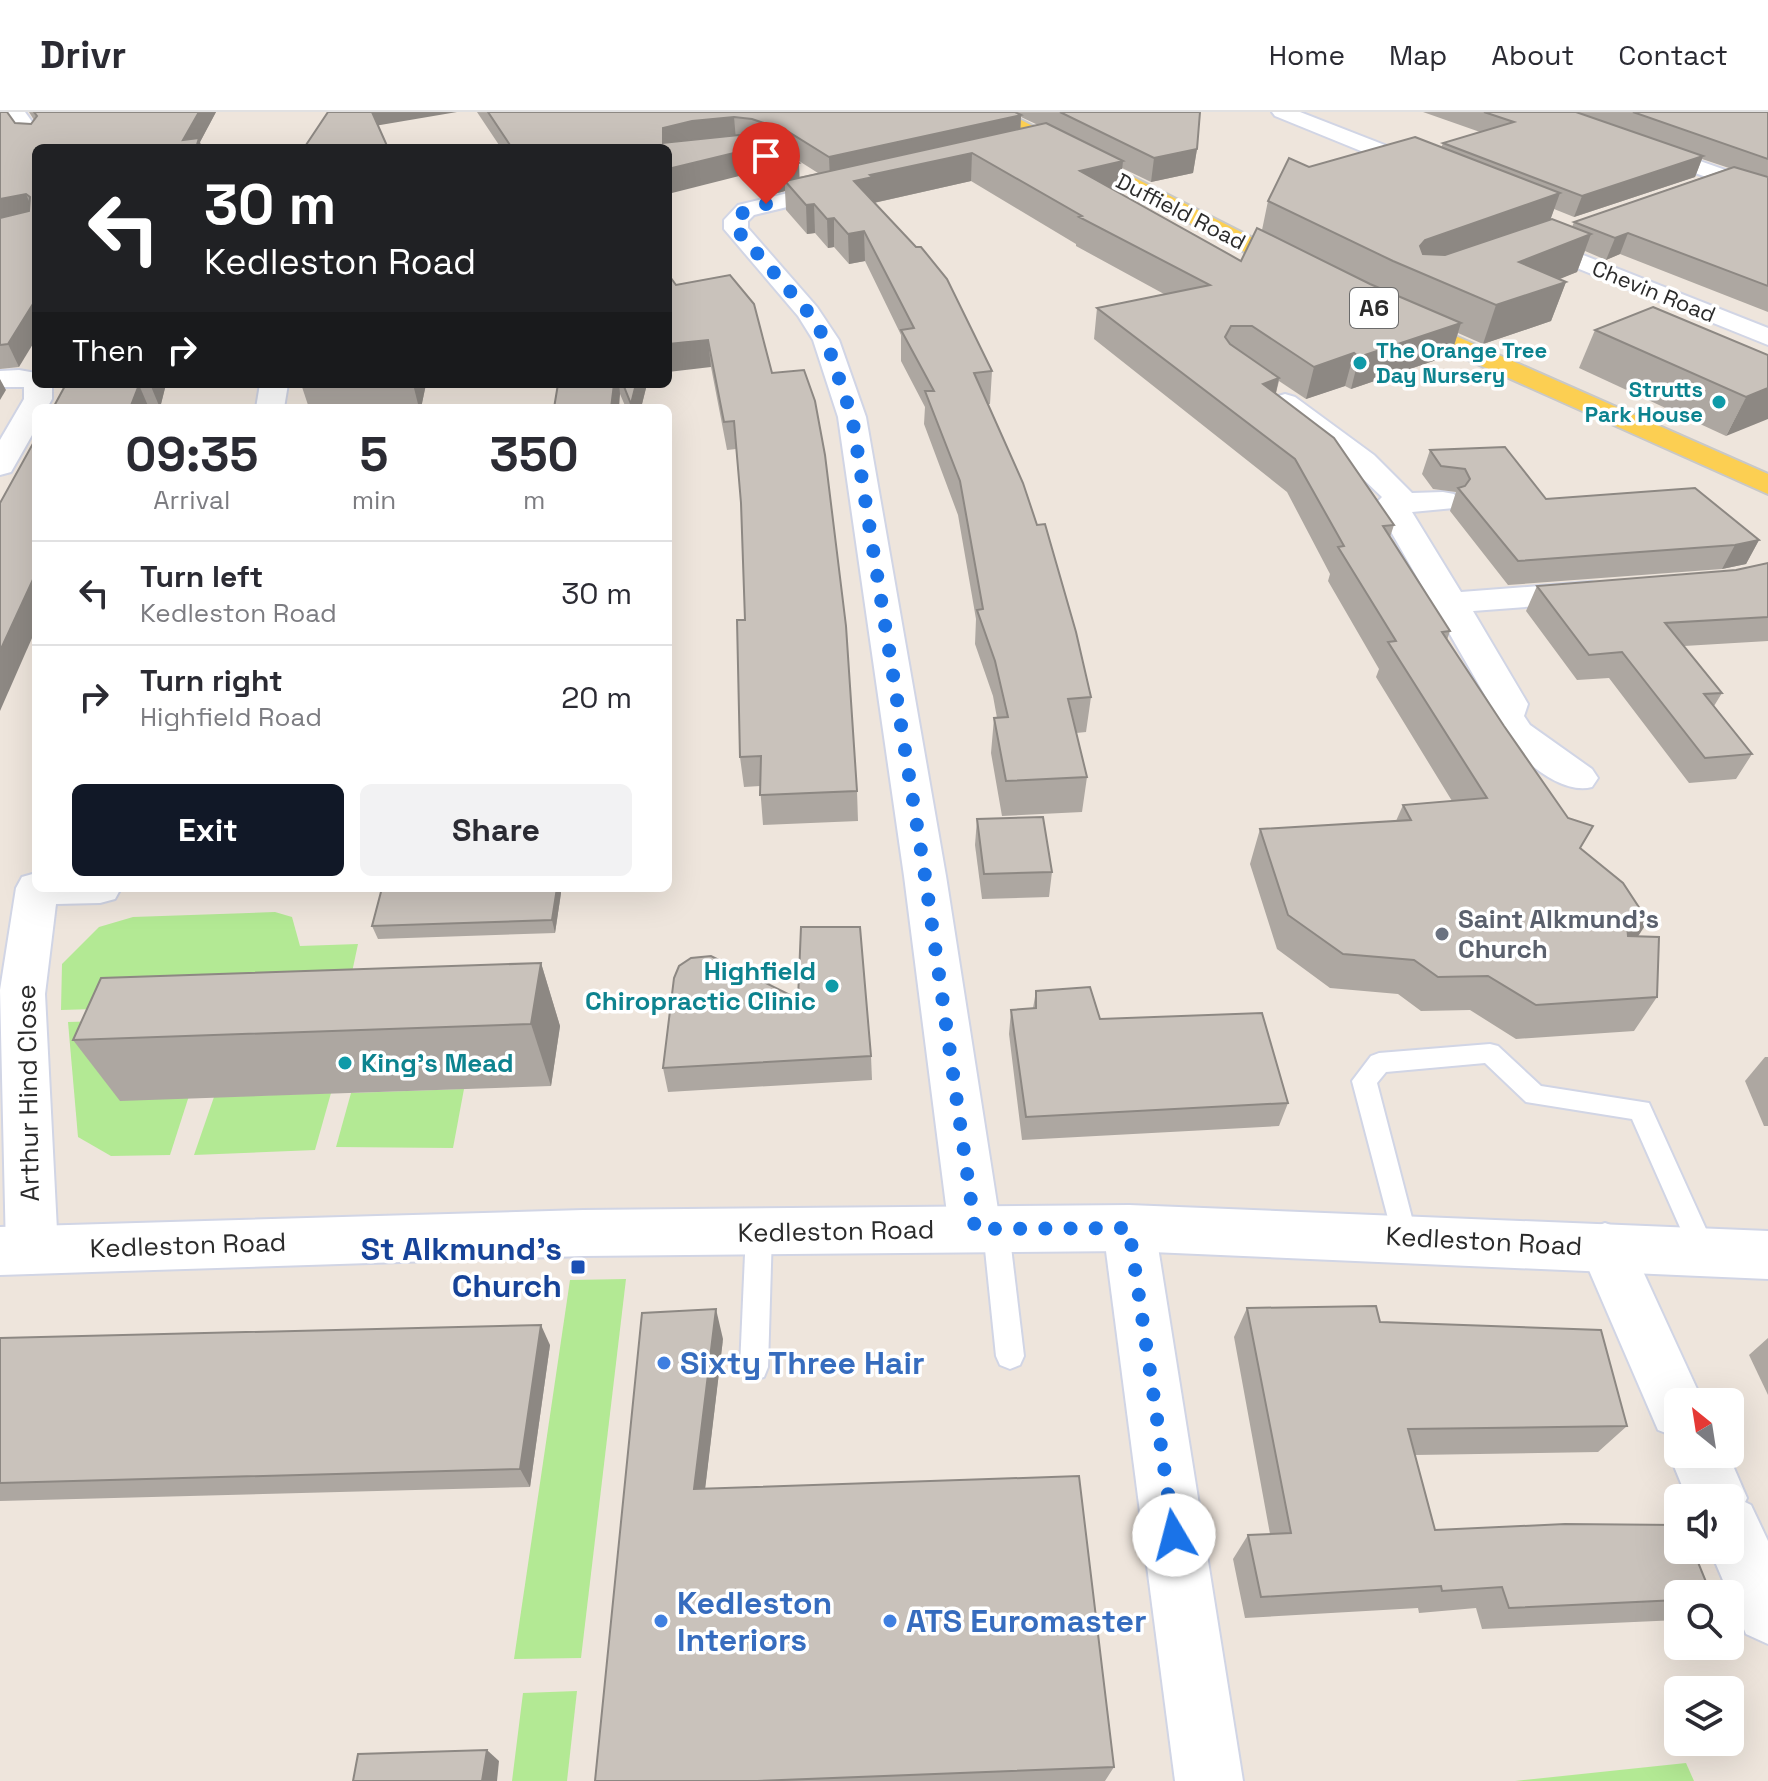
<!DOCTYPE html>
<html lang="en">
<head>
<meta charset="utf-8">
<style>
	:root { --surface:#fff; --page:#f2f2f3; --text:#2b2b33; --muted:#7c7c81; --line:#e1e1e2; --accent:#111827 }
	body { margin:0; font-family:"Space Grotesk",sans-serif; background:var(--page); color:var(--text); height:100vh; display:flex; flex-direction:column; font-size:30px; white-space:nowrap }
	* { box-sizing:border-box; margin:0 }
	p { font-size:26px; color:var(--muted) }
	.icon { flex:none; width:44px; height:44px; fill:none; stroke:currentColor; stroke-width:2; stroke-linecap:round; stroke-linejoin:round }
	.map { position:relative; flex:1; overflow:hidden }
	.drawer { position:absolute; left:32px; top:292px; width:640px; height:488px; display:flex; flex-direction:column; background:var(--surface); border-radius:12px; box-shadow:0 8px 32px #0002 }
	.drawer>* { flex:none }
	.guide { position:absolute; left:32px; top:32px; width:640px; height:244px; border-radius:12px; box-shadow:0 8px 32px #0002; background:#202124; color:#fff; overflow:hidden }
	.needle { width:52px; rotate:330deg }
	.buttons { position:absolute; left:1664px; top:1276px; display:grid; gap:16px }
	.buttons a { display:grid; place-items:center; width:80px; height:80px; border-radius:12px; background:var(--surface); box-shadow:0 8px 32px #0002; font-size:40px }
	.pin { position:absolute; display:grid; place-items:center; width:68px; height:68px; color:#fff; margin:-82px -34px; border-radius:50% 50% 50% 0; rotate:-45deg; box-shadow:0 0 8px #0007 }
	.pin .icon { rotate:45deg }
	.me { position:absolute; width:88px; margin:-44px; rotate:352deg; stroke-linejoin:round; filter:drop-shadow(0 0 6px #0008) }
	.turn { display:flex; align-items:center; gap:28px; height:168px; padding:0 40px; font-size:36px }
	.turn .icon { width:104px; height:104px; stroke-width:2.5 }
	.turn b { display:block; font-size:56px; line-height:68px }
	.then { display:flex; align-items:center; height:76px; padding:0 40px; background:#0003; gap:16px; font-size:30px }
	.eta { display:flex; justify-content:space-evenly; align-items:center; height:136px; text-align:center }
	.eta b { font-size:48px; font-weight:600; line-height:56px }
	.button { display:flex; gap:16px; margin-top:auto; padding:16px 40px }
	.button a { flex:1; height:92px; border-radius:12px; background:var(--accent); color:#fff; font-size:32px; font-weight:600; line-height:92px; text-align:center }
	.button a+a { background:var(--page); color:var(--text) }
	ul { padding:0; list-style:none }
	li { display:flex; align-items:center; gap:24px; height:104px; padding:0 40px; border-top:2px solid var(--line) }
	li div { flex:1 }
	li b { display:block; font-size:30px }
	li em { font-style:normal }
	header { display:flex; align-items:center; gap:48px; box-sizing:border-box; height:112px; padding:0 40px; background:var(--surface); border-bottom:2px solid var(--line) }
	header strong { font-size:38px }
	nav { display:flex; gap:44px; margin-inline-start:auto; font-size:28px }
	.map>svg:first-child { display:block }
	.green { fill:#b3e994 }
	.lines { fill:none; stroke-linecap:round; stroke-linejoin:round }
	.lane-casing { stroke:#d1d5e5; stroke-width:4 }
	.street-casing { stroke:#d1d5e5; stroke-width:4 }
	.secondary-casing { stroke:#d1d5e5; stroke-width:4 }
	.primary-casing { stroke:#c8c8c8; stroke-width:4 }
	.lane { fill:#fff; fill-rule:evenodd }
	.street { fill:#fff; fill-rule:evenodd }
	.secondary { fill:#fff; fill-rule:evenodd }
	.primary { fill:#fccf52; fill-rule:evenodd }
	.wall { fill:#ada7a1; fill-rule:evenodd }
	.shaded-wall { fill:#8d8883 }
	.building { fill:#c9c2bb; stroke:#8d8883; stroke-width:2 }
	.route { stroke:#1a73e8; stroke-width:14; stroke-dasharray:0 25.2 }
	.culture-dot { fill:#0f9aa8; stroke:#fff; stroke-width:3 }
	.worship-dot { fill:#6b7280; stroke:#fff; stroke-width:3 }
	.transit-dot { fill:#1a4fb4; stroke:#fff; stroke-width:3 }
	.shop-dot { fill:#3f7fe0; stroke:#fff; stroke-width:3 }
	.labels { text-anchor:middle; stroke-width:7; stroke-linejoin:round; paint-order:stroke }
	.far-street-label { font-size:22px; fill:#2b2b2b; stroke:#fff }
	.far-culture-label { font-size:22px; font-weight:bold; fill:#0d838f; stroke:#fff; text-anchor:start }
	.shield { fill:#fff; stroke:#6b6b6b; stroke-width:2 }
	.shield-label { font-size:24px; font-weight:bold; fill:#2b2b2b }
	.worship-label { font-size:26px; font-weight:bold; fill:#5b616d; stroke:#fff; text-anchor:start }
	.culture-label { font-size:26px; font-weight:bold; fill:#0d838f; stroke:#fff; text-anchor:end }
	.street-label { font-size:26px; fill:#2b2b2b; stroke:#fff }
	.near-transit-label { font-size:32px; font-weight:bold; fill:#164399; stroke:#fff; text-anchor:end }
	.near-shop-label { font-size:32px; font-weight:bold; fill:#366cbe; stroke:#fff; text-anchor:start }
</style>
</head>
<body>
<header>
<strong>Drivr</strong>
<nav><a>Home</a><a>Map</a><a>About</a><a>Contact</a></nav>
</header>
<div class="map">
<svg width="1768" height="1669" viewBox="0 0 1768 1669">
	<rect width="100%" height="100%" fill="#eee5dc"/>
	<g class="green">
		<path d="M275,800L292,805L300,834L358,832L351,865L380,888L61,898L62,852L99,815L133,805Z"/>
		<path d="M214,906L170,1043L111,1044L78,1025L68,910Z"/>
		<path d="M464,977L453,1036L336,1035L351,981Z"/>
		<path d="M331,981L315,1038L194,1043L214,985Z"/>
		<path d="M626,1167L581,1546L514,1547L570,1168Z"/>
		<path d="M577,1579L567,1669H512L523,1581Z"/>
		<path d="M1686,1651L1694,1669H1515Z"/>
	</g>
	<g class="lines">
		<defs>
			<g id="lane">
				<path d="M1490,932L1498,934L1541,974L1649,991L1716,1139L1712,1147L1703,1151L1694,1147L1632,1007L1526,990L1485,951L1386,960L1377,971L1417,1125L1413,1133L1404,1137L1395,1133L1352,969L1371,944L1379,941Z"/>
				<path d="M996,1106L1005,1110L1009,1118L1024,1244L1020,1253L1010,1257L1000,1253L996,1244L983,1118L987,1110Z"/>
				<path d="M759,1108L768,1112L772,1120L768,1255L764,1265L754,1268L744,1265L740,1255L746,1120L750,1112Z"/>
			</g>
			<g id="street">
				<path d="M5,0H25L43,25L40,29H26Z"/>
				<path d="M1272,0H1300L1436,53L1439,58L1436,63H1420L1275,4Z"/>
				<path d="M1532,0H1561L1768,73V87L1535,4Z"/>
				<path d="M842,68L853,75L850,80L754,103L748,109V116L817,195L839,228L866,305L946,764L1001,1117L993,1133L975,1140L957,1133L949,1117L904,764L838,305L813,228L798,204L724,117V108L738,93Z"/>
				<path d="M1540,126L1768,216V233L1532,138L1528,133L1532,128Z"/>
				<path d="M19,258L36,261V272H52V287L47,296H36V316L11,360L0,363V328L24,287V275H0V259Z"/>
				<path d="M260,272H288L284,296H256Z"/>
				<path d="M1285,282L1295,285L1374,343L1412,381L1443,380L1454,382L1459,389L1454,396L1412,400L1461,480L1591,470L1603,473L1608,480L1603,487L1591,490L1473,499L1528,592L1524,604L1530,613L1592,657L1598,666L1592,675C1556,685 1505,633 1486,605L1490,592L1375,392L1382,385L1338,343L1275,297L1271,291L1275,285Z"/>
				<path d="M36,761V776H121L115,787L100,791L56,792L45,882L58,1138L51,1155L32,1162L13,1155L6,1138L0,878L16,776L22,765Z"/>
				<path d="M1129,1093L1147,1100L1155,1116L1243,1669H1175L1103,1116L1111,1100Z"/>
				<path d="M1605,1111L1624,1118L1703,1290H1678V1342H1728L1747,1386L1745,1390L1751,1393L1768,1429V1532L1746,1522L1710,1438H1730V1386H1687L1669,1342L1676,1325L1658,1318L1579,1135L1586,1118Z"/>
			</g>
			<path id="secondary" d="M1129,1093L1768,1119V1167L1129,1139L583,1144L0,1163V1115L583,1098Z"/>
			<g id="primary">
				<path d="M980,0H1005L1310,155L1313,160L1310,165H1292Z"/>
				<path d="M1399,199L1768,362V382L1390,213L1386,207L1390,201Z"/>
			</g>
		</defs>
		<use href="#lane" class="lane-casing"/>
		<use href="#street" class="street-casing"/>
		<use href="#secondary" class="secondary-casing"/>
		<use href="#primary" class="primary-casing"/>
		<use href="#lane" class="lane"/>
		<use href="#street" class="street"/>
		<use href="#secondary" class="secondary"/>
		<use href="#primary" class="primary"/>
	</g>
	<g class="wall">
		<path d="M0,0L15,11L31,12L34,8L29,0H216L200,30L36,36L19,255L0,257Z"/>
		<path d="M477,0H1200L1197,37L1193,61L1151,70L1122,56L1120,78L1115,79L1241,149L1262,118L1268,89L1309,55L1441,36L1443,31L1480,20L1423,0H1768V200L1620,142L1606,148L1585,139L1577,160L1558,167L1566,170L1551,209L1483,232L1458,221L1451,243L1351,277L1345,274L1306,287L1279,269L1276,281L1394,413L1390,425L1450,519L1447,528L1638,824L1657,885L1634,919L1516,927L1470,898L1421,899L1398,882L1330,876L1277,837L1250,752L1260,717L1396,709L1403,693L1452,689L1376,565L1379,557L1328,469L1330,462L1287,380L1094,227L1097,196L1164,182L1076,134V132L971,69L874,91L992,259L990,292H988L1091,585L1086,620L1076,621L1087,665L1082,700L1002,704L991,641L994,606H997L993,584L975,532L976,507L958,403L924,312L925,295L901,249V223L865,149L849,152L834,135L828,136L815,121L807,122L786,98L785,79L774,82L755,60L668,36H501ZM1021,5L1038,13L1020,17ZM779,39L788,42L818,61L799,65V51ZM1702,47L1729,56L1574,110L1572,115L1550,108L1554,97L1574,105L1695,65Z"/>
		<path d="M730,163L857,679L858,709L763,713L760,674L744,675L740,645L745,508L741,391L736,337L727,338L711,255L676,173Z"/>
		<path d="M1595,218L1768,243L1726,324L1579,256Z"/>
		<path d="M66,272H166L160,296H53Z"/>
		<path d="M301,272H426L421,296H309Z"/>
		<path d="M558,272H647L641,296H626L620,282Z"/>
		<path d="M1430,338L1546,387L1759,428L1746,452L1722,457L1508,473L1450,399L1456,380L1433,377L1422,362Z"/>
		<path d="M1768,451V529L1684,534L1722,581L1714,594L1752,642L1736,667L1689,671L1609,566L1577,568L1526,499L1537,474L1736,458Z"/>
		<path d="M977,707L1052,760L1049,785L982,787L975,733Z"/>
		<path d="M382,776H560L561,781L555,821L378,827L372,814Z"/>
		<path d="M541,851L560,914L551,974L120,989L73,928Z"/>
		<path d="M1036,879L1288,991L1279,1014L1022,1028L1009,922L1011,898L1033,896Z"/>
		<path d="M871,944L872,968L668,980L663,956Z"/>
		<path d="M1765,945H1768V1014H1764L1745,969Z"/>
		<path d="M1247,1196L1380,1210L1627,1314L1598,1340L1415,1343L1435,1418L1678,1482V1508L1482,1517L1476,1496L1419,1501L1418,1496L1245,1506L1233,1447L1248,1423L1270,1422L1234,1225Z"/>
		<path d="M0,1226L550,1233L530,1375L0,1389Z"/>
		<path d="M1768,1226V1283L1749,1243Z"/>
		<path d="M723,1227L705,1376L1114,1655L1105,1669H595Z"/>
	</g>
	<g class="shaded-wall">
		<path d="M199,0H216L200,30L202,36H186L183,28Z"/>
		<path d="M333,0H457L339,20Z"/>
		<path d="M1021,3L1020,26L830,69L829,45Z"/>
		<path d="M734,5L736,28L664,36L663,16L692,9Z"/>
		<path d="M754,36L755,60L668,82V57Z"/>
		<path d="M1197,37L1193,61L1151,70L1154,46Z"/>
		<path d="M972,41L971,69L873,91L854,69L870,63Z"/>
		<path d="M1703,44L1695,65L1574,105L1582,84Z"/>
		<path d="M1123,49L1120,78L1077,88L1080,59Z"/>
		<path d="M799,51L800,76L785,69V79L774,82L772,58Z"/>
		<path d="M1560,81L1547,117L1413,158L1420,134L1425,128Z"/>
		<path d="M26,82L35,103L0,111V87Z"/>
		<path d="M814,92L815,121L807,122L806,93Z"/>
		<path d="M834,106V135L828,136L827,107Z"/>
		<path d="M864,119L865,149L849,152L848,122Z"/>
		<path d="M1628,121L1620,142L1606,148L1615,126Z"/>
		<path d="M1591,122L1577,160L1506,189L1519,150Z"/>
		<path d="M1566,170L1551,209L1483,232L1496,193Z"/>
		<path d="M36,187V227L19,255L8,232Z"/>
		<path d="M1461,211L1451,243L1351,277L1359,245Z"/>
		<path d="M708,228L711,255L668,260V232Z"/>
		<path d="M1354,241L1345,274L1306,287L1314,255Z"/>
		<path d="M1279,266L1272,299L1263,272Z"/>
		<path d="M0,267L6,278L0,288Z"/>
		<path d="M1768,269V307L1726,324L1746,285Z"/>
		<path d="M150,272H166L160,296Z"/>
		<path d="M413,272H426L421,296H419Z"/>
		<path d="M614,272H619L620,282L619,296H611Z"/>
		<path d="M636,272H647L641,296H632L631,292Z"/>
		<path d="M139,273L149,296H130Z"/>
		<path d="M1759,428L1746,452L1722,457L1735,433Z"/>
		<path d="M36,461V517L0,599V539Z"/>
		<path d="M557,776H560L561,781L555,821L552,808Z"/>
		<path d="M1648,809L1626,843L1627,813Z"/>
		<path d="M541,851L560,914L551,974L531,912Z"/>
		<path d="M716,1197L723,1227L702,1403L694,1377Z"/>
		<path d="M541,1213L550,1233L530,1375L520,1357Z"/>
		<path d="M487,1638L499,1649L497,1669H482Z"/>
	</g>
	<g class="building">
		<path d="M0,0H7L15,11L31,12L37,4L34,0H199L183,28L199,26L196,36H36V187L8,232L0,233V106L29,99L30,85L26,82L0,87Z"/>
		<path d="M328,0H372L388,36H304Z"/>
		<path d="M488,0H1015L1021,3L829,45L787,19L752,7L734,5L692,9L663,16V31L739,23L767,32L799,51L772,58L754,36L668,57V36H512Z"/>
		<path d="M1060,0H1200L1197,37L1154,46Z"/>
		<path d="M1484,0H1576L1703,44L1582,84L1443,31L1514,10Z"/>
		<path d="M1633,0H1768V47Z"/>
		<path d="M1046,11L1123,49L1080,59L1241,149L1257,116L1370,172L1461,211L1359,245L1354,241L1314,255L1252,214H1231L1225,225L1230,232L1279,266L1263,272L1334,326L1394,413L1383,414L1450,519L1442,520L1504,614L1568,706L1593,714L1580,736L1623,771L1648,809L1627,813L1628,824L1659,825L1657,885L1536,893L1488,864L1438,865L1414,848L1343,842L1288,803L1260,717L1411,708L1403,693L1487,686L1388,530L1396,529L1338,435L1344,434L1295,347L1097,196L1210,173L1079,105L1082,104L972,41L870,63L873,65L854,69L916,135H921L947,167L992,259L974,261L1023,371L1037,413L1045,412L1076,520L1091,585L1068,587L1087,665L1006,669L994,606L1008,605L995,549L977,498L983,497L960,369L925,279H934L901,218L914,216L864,119L848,122L834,106L827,107L814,92L806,93L785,69Z"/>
		<path d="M1415,25L1560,81L1425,128L1420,134L1423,142L1445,143L1552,107L1591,122L1519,150L1566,170L1496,193L1393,149L1268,89L1289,46L1309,55Z"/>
		<path d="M1734,55L1768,65V174L1628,121L1615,126L1574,110Z"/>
		<path d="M668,162L676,173L730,163L754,192L772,261L804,258L815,289L825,343L846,514L857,679L760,683L761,644L740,645L737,508H745L741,391L734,309L724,310L708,228L668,232Z"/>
		<path d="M1653,195L1768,243V276L1746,285L1595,218Z"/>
		<path d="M66,272H150L139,273L130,296H53Z"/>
		<path d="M558,272H614L611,296H554Z"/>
		<path d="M623,272H636L631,292Z"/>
		<path d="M36,326V461L0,539V391Z"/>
		<path d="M1505,335L1546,387L1695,376L1759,428L1735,433L1518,449L1458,376L1465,374L1470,367L1465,357L1441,354L1430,338Z"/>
		<path d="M1768,451V505L1665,511L1722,581L1704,582L1752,642L1705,646L1622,540L1589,543L1537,474L1736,458Z"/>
		<path d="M1043,705L1052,760L984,762L977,707Z"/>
		<path d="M382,776H557L552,808L372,814Z"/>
		<path d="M801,815H860L871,944L663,956L674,866L679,854L691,846L711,844L798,887Z"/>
		<path d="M541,851L531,912L73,928L101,866Z"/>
		<path d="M1090,875L1100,907L1262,901L1288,991L1026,1005L1011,898L1036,896V879Z"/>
		<path d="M1376,1194L1380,1210L1601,1218L1627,1314L1408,1317L1435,1418L1565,1412L1678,1413V1438H1693L1711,1482H1678V1488L1509,1496L1502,1475L1442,1479L1441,1474L1261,1485L1248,1423L1291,1421L1247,1196Z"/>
		<path d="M716,1197L694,1377L1079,1364L1114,1655L757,1669H595L642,1201Z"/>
		<path d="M541,1213L520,1357L0,1371V1226Z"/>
		<path d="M487,1638L482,1669H353L358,1642Z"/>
	</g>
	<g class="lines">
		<path class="route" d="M766,92C750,96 736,99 736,117L808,200L826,228L852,305L925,764L975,1117L1129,1116L1174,1423"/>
	</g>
	<g class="culture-dot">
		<circle cx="1360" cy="251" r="8"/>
		<circle cx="1719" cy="290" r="8"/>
		<circle cx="832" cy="874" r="8"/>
		<circle cx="345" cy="951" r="8"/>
	</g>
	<circle class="worship-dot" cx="1442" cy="822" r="8"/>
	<rect class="transit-dot" x="570" y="1147" width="16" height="16" rx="4"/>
	<g class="shop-dot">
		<circle cx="664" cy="1251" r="8"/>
		<circle cx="661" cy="1509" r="8"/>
		<circle cx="890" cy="1509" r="8"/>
	</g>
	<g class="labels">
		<g class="far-street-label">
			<text transform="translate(1181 99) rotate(27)" y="8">Duffield Road</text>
			<text transform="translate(1654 179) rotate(22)" y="8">Chevin Road</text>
		</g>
		<g class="far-culture-label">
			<text x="1376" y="246">The Orange Tree<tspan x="1376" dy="25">Day Nursery</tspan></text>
			<text x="1703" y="285" text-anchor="end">Strutts<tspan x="1703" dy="25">Park House</tspan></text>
		</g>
		<rect class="shield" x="1350" y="176" width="48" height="40" rx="6"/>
		<g class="shield-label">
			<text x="1374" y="204">A6</text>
		</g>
		<g class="worship-label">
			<text x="1458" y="816">Saint Alkmund's<tspan x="1458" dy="30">Church</tspan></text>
		</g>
		<g class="culture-label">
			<text x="816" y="868">Highfield<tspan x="816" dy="30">Chiropractic Clinic</tspan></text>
			<text x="361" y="960" text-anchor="start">King's Mead</text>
		</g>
		<g class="street-label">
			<text transform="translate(28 981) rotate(-91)" y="9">Arthur Hind Close</text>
			<text transform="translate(836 1119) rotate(-1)" y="9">Kedleston Road</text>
			<text transform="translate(1484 1129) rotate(3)" y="9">Kedleston Road</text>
			<text transform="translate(188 1133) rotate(-2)" y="9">Kedleston Road</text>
		</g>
		<g class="near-transit-label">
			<text x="562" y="1148">St Alkmund's<tspan x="562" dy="37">Church</tspan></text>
		</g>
		<g class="near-shop-label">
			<text x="680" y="1262">Sixty Three Hair</text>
			<text x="677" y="1502">Kedleston<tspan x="677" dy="37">Interiors</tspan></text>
			<text x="906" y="1520">ATS Euromaster</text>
		</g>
	</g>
</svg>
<div class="buttons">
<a><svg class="needle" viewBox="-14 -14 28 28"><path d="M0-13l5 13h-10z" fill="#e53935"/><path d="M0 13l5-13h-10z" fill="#7c7c81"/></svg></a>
<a><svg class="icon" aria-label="sound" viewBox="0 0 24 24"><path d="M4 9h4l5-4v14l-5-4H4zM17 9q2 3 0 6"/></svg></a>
<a><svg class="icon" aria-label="search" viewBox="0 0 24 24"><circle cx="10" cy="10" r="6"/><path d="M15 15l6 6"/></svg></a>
<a><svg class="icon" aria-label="layers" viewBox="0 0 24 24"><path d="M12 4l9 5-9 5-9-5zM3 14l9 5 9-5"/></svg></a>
</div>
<div class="pin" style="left:766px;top:92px;background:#d93025"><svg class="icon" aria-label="arrive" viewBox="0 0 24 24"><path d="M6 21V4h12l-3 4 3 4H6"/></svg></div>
<svg class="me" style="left:1174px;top:1423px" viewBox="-20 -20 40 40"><circle r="19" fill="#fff"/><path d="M0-13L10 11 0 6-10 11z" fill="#1a73e8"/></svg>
<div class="guide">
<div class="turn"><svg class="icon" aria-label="left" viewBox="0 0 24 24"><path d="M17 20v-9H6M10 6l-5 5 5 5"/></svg><div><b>30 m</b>Kedleston Road</div></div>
<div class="then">Then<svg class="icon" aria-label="right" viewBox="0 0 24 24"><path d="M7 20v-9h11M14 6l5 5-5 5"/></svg></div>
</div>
<section class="drawer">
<div class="eta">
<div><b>09:35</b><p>Arrival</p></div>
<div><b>5</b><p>min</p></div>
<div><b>350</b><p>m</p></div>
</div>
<ul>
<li><svg class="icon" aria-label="left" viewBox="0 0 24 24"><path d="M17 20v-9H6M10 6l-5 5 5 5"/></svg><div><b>Turn left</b><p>Kedleston Road</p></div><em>30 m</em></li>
<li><svg class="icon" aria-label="right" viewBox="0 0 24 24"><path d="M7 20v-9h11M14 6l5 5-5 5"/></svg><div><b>Turn right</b><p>Highfield Road</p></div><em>20 m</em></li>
</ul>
<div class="button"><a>Exit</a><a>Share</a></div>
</section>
</div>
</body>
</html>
